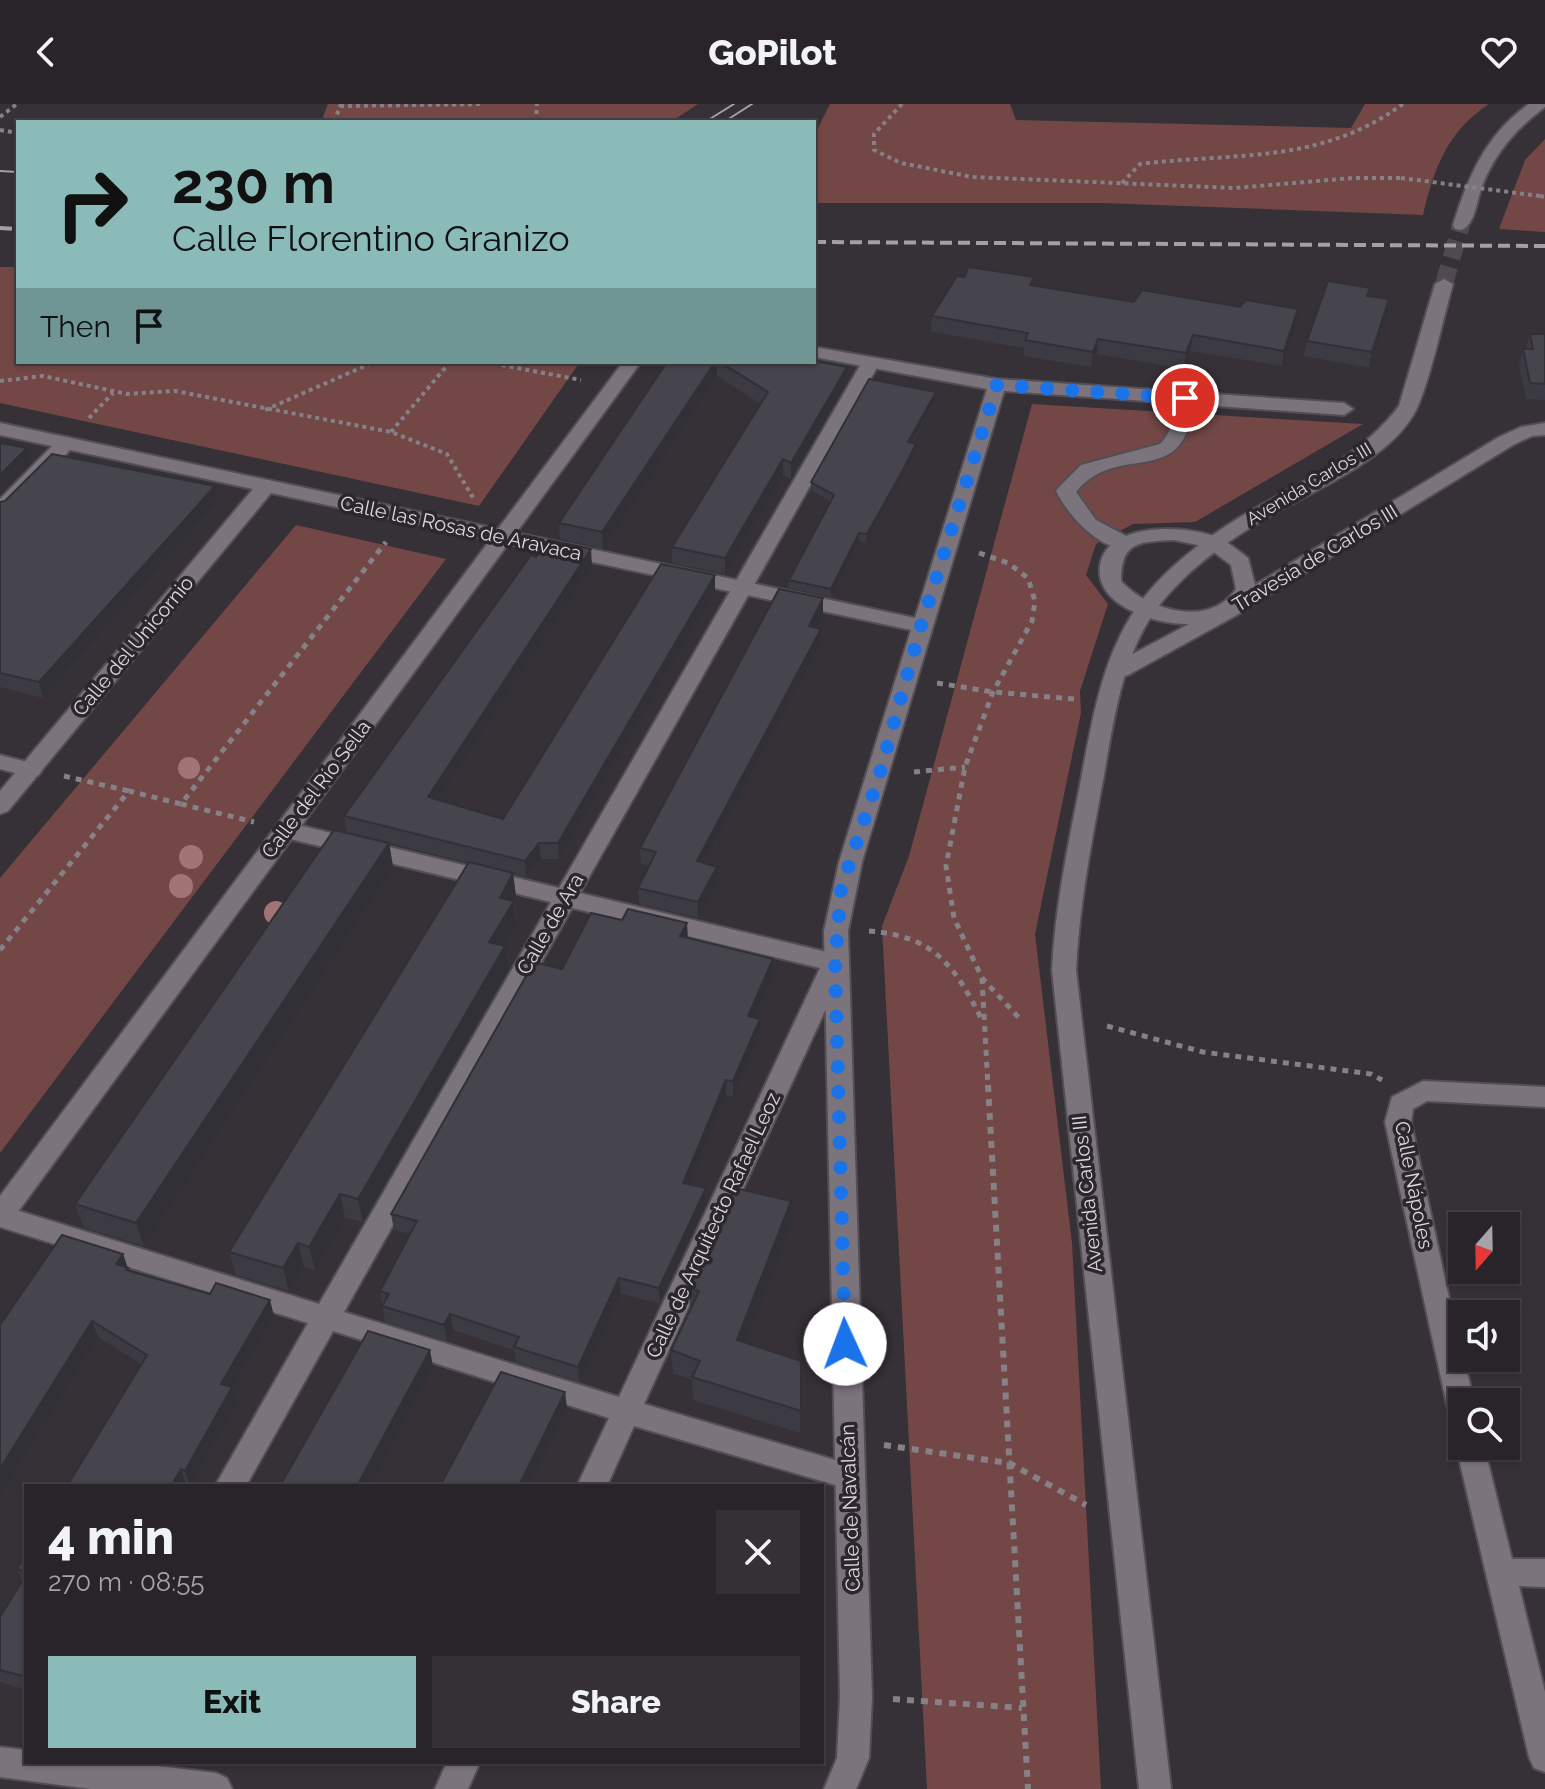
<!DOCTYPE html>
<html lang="en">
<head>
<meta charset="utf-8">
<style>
	:root { --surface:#282429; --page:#343035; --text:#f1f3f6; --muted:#a5a4a8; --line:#444146; --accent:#8bbbb9 }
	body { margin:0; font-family:Raleway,sans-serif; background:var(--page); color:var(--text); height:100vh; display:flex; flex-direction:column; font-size:30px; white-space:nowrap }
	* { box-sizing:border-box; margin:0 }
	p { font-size:26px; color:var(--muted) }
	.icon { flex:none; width:44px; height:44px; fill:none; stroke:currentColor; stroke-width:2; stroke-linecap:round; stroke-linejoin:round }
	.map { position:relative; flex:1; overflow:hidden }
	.side { position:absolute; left:24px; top:1380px; width:800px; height:280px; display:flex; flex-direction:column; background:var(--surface); border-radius:0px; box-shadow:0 2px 6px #0004,0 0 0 2px var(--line) }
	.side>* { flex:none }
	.top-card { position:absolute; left:16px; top:16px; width:800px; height:244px; border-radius:0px; box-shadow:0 2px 6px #0004,0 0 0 2px var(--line); background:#8bbbb9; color:#111; overflow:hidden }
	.needle { width:52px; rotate:200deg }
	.buttons { position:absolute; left:1448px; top:1108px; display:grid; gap:16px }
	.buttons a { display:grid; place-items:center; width:72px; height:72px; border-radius:0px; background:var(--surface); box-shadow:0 2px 6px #0004,0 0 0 2px var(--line); font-size:40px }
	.pin { position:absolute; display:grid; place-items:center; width:68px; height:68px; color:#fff; margin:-34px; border:4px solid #fff; border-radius:50%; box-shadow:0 2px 8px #0007 }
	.me { position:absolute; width:88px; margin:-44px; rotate:358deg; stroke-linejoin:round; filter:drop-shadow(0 0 6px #0008) }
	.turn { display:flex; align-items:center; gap:28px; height:168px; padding:0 24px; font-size:36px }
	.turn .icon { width:104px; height:104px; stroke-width:2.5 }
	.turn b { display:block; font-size:56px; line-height:68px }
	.then { display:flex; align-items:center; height:76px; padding:0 24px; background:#0003; gap:16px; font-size:30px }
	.round { display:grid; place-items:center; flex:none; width:84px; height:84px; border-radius:0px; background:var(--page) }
	.headline { display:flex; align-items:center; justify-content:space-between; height:136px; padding:0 24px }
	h1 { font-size:48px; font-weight:800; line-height:60px }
	.action { display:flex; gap:16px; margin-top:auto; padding:16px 24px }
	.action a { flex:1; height:92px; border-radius:0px; background:var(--accent); color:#111; font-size:32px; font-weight:800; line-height:92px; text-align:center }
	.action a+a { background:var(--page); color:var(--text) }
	header { display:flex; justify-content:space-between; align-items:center; height:104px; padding:0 24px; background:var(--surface); font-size:36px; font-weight:800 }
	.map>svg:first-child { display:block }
	.green { fill:#724745 }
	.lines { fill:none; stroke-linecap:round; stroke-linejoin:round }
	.tertiary-tunnel { stroke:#4f4950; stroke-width:18; stroke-dasharray:18 9; stroke-linecap:butt }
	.service-casing { stroke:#524e54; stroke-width:4 }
	.pedestrian-casing { stroke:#524e54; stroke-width:4 }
	.minor-casing { stroke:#524e54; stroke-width:4 }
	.tertiary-casing { stroke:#524e54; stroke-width:4 }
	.path-far2 { stroke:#868187; stroke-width:4; stroke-dasharray:4 4; stroke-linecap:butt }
	.path-far1 { stroke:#868187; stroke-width:5; stroke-dasharray:6 6; stroke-linecap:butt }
	.path { stroke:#868187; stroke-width:6; stroke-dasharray:7 7; stroke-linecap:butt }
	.service { fill:#7b747c; fill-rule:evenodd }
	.pedestrian { fill:#7b747c; fill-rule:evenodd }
	.minor { fill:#7b747c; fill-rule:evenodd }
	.tertiary { fill:#7b747c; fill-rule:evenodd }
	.tram { stroke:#a4a0a5; stroke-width:2 }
	.rail { stroke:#a4a0a5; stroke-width:4; stroke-dasharray:12 6; stroke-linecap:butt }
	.path-bridge { stroke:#868187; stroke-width:4; stroke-dasharray:4 4; stroke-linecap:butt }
	.tree { fill:#a37475 }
	.wall { fill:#3c3b43 }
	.shaded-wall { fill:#313037 }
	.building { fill:#46454e; stroke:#313037; stroke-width:2 }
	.route { stroke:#1a73e8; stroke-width:14; stroke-dasharray:0 25.2 }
	.labels { text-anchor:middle; stroke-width:7; stroke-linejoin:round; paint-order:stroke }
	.far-street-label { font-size:18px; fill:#dcd9dd; stroke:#2c262d }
	.street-label { font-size:20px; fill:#dcd9dd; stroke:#2c262d }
</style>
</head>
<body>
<header><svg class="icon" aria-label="back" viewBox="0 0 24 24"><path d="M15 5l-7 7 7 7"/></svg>GoPilot<svg class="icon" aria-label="heart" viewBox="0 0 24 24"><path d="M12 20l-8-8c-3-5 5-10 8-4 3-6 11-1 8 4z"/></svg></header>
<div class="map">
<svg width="1545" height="1685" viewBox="0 0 1545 1685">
	<rect width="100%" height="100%" fill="#363037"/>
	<g class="green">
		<path d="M328,0H698L671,18H321Z"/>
		<path d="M830,0H1010L1016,16L1351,24L1365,0H1489C1447,28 1434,64 1423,111L1103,99H814V32Z"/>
		<path d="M1545,35V128L1499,125L1525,56Z"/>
		<path d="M0,163H18V258H580L479,402L0,299Z"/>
		<path d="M1032,300L1363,320L1195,418L1133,420L1096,440L1086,471L1108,500L1080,587L1081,609L1035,830L1072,1139L1101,1685H927L882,822L909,752Z"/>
		<path d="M296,421L446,455L0,1049V774Z"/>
	</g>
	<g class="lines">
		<path class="tertiary-tunnel" d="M1444,180L1461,121"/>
		<defs>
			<g id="service">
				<path d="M1185,288L1194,294C1186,391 1120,334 1076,388L1096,416L1132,435L1135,439L1132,443C1102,451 1068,411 1056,387L1059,383L1081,361L1160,340C1173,327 1174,312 1176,294Z"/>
				<path d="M0,1643L26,1646V1658H125L216,1669L227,1674L232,1685H91L0,1673Z"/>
			</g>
			<g id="pedestrian">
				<path d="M871,253L880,258L580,789L835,850L844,853L847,859L644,1300L859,1363L864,1372L859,1381L849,1385L634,1322L607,1382H577L609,1314L333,1227L246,1382H215L308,1219L0,1123V1101L319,1200L551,798L286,734L278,732L275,726L278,720L286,718L559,784L862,258ZM572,804L820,864L619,1293L344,1208Z"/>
				<path d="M66,333L73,335L75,339L73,343L7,410L0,412V395L59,335Z"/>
				<path d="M0,651L39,661L42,666L39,671L31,673L0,665Z"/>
				<path d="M55,1658H89L79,1677L68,1682L57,1677L52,1666Z"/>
				<path d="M447,1658H480L468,1685H435Z"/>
			</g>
			<g id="minor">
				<path d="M814,243L997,275L1344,299L1353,305L1344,311L1004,287L862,758L848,827L872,1593L869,1654L856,1685H824L837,1654L840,1593L824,827L839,758L911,526L508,440L9,1120L0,1123V1092L490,436L271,389L8,707L0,710V687L253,385L0,331V319L498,425L623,258H641L516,429L915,514L987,285L814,253Z"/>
				<path d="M1545,319V331L1532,332L1513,341L1235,512L1128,571L1120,573L1109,566L1112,561L1189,520C1157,521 1089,501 1101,457C1112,416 1195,421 1223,436C1232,441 1240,448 1248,454L1255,481L1499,333L1521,323ZM1174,436L1207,443L1231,461L1236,485C1210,524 1148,507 1121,477C1121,437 1139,438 1174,436Z"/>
				<path d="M1423,977L1545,983V1003L1427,997L1413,1005L1411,1018L1462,1254H1464L1474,1298H1462V1318L1452,1315L1448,1306L1385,1018L1392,993Z"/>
				<path d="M1462,1332V1342H1484L1512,1455H1545V1483L1519,1482L1545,1588V1668L1534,1664L1529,1653L1456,1342Z"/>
			</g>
			<g id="tertiary">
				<path d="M1529,0H1545V3C1516,25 1496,47 1482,82C1477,95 1475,122 1461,126L1455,125L1453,121C1468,73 1486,30 1529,0Z"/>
				<path d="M1444,175L1453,180C1442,218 1433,266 1418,302C1395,353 1320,383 1275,409C1233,433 1192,461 1161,499C1120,550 1113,624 1101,687C1090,746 1079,805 1076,866L1171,1685H1139L1052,866C1055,805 1067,746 1079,686C1091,624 1100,556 1137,503C1160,470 1193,444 1226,422C1285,383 1355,361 1399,302L1435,180Z"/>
			</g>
		</defs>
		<use href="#service" class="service-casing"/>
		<use href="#pedestrian" class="pedestrian-casing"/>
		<use href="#minor" class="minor-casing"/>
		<use href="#tertiary" class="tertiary-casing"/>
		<g class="path-far2">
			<path d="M902,0L874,30V46L901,59L972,73L1235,84L1353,74H1401"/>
			<path d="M340,2L483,0"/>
			<path d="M0,13L17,0"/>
			<path d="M334,18L341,0"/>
			<path d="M536,18L537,0"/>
			<path d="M0,26L18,29"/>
			<path d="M1122,79L1140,60C1237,48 1319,61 1403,0"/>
			<path d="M1540,92L1545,93"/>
			<path d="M486,258L581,276"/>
			<path d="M0,277L43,272L127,290L175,287L391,328L447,350L475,397"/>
			<path d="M265,306L374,258"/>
			<path d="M89,314L113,289"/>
			<path d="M391,328L450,258"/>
		</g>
		<g class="path-far1">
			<path d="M979,449L1008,459L1028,474L1035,497L1032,517L993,588L965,663L946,762L954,814L982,874L1021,916"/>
			<path d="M937,579L993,588L1074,595"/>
			<path d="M914,668L965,663"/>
			<path d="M64,672L129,687"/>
			<path d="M181,700L254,718"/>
			<path d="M869,827C935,832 955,862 983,918"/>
			<path d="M0,846L129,687L181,700L386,438"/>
			<path d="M982,874L988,983"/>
			<path d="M1107,922L1203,948L1371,970L1382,976"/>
		</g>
		<g class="path">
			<path d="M988,981L1028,1685"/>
			<path d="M884,1341L1009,1359L1086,1401"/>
			<path d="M893,1595L1022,1604"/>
		</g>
		<use href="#service" class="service"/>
		<use href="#pedestrian" class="pedestrian"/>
		<use href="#minor" class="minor"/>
		<use href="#tertiary" class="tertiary"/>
		<g class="tram">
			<path d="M727,16L752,0"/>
			<path d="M705,18L734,0"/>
			<path d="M0,67L18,68"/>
		</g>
		<g class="rail">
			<path d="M0,124L18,125"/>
			<path d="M814,138L1545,142"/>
		</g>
		<path class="path-bridge" d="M1401,74L1540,92"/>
	</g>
	<g class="tree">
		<circle cx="189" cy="664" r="11"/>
		<circle cx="191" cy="753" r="12"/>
		<circle cx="181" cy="782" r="12"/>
		<circle cx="276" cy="809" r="12"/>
	</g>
	<g class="wall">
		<path d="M1034,181L1134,198L1298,205L1295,221L1282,262L1190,247L1184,265L1097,250L1091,263L1024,252V244L931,228L932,212Z"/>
		<path d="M1368,192L1386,211L1369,264L1304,252L1307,237Z"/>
		<path d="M1530,230H1545V296L1526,295L1519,261L1523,245H1526Z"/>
		<path d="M667,258H814L847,263L846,279L791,375L783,371L725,470L672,459V443L761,300L717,272L603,445L560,435L559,419Z"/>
		<path d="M936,296L912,339L916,348L903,372L866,439L859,437L831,493L788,484L789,476L830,397L811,386V378Z"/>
		<path d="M218,397L43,594L0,583V398Z"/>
		<path d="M592,461L439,696L503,715L715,487L559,755H541L526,773L513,770L516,793L514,797L516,821L504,842H505L508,866L363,1118L345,1114L315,1166L304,1163L289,1187L236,1171L229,1148L469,759L389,739L393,763L144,1142L84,1124L75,1100L347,729L344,712Z"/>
		<path d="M823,494V510L816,524L820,541L705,759L717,779L698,814L639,800L638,784L649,762L641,760L640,744Z"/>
		<path d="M687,834L773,871L754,913L760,915V931L733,993L726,991L689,1080L706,1084V1100L660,1199L621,1190L580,1278L516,1258L515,1247L453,1226L447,1237L385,1218L380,1187L410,1130L394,1126L391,1110L562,865Z"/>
		<path d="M791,1097V1121L745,1239L801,1257L800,1329L693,1296L692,1276L673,1269L671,1246L690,1206L689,1184Z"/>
		<path d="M123,1150L129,1167L274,1212L232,1284L237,1299L190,1382L186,1381L141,1260L98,1233L0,1391Z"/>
		<path d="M26,1451V1586L0,1578V1513L22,1477L17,1465Z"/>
	</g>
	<g class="shaded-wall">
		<path d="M1389,195L1386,211L1369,264L1372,248Z"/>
		<path d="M1298,205L1295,221L1282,262L1284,247Z"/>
		<path d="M1193,231L1190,247L1184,265L1186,249Z"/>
		<path d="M1098,235L1097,250L1091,263L1093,248Z"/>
		<path d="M715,258H716L717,272L603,445L602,428Z"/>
		<path d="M847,263L846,279L791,375V359Z"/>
		<path d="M936,288V296L907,346L908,338Z"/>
		<path d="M916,340V348L866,439L867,430Z"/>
		<path d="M27,344L31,359L0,391V371Z"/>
		<path d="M783,355V371L725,470V454Z"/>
		<path d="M215,382L218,397L43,594L39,578Z"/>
		<path d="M859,429V437L831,493V485Z"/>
		<path d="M591,445L592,461L430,709L428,693Z"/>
		<path d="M715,471V487L559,755L558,739Z"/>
		<path d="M823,494V510L809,539V522Z"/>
		<path d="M821,525L820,541L697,773V757Z"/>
		<path d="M389,739L393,763L144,1142L136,1119Z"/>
		<path d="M539,739L541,755L526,773L525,757Z"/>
		<path d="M717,763V779L698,814V798Z"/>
		<path d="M513,769L516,793L513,797L516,821L492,862L489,838L500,794Z"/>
		<path d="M687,819L688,835L680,832Z"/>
		<path d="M505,842L508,866L363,1118L358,1095Z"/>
		<path d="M773,855V871L748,928V912Z"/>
		<path d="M760,915V931L733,993V977Z"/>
		<path d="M726,976V991L683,1095V1079Z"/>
		<path d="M706,1084V1100L660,1199L659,1184Z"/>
		<path d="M340,1090L345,1114L315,1166L309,1143Z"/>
		<path d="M791,1097V1121L738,1259L737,1236Z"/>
		<path d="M298,1139L304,1163L289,1187L283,1164Z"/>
		<path d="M123,1150L133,1180L116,1160Z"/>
		<path d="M619,1174L621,1190L580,1278L578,1263Z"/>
		<path d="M270,1196L274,1212L232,1284L237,1299L190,1382L185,1367L221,1280Z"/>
		<path d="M450,1210L453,1226L447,1237L444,1221Z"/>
		<path d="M92,1217L98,1233L0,1391V1365Z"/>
		<path d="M430,1246L433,1262L369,1382H357Z"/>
		<path d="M565,1288L567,1304L529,1382H519Z"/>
		<path d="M181,1365L186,1381L185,1382H171Z"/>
	</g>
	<g class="building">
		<path d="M968,163L1034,173L1030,181L1134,198L1142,186L1240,203L1246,196L1298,205L1284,247L1193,231L1186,249L1098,235L1093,248L1025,236L1028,229L932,212L957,172L965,173Z"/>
		<path d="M1328,177L1370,184L1367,192L1389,195L1372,248L1307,237Z"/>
		<path d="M1530,230H1545V280L1530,279L1523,245H1533Z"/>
		<path d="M814,257L847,263L791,359L783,355L725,454L672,443L768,288L720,258Z"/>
		<path d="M667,258H715L602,428L559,419Z"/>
		<path d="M869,275L936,288L908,338L916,340L904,364L867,430L859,429L831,485L789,476L834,391L811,378Z"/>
		<path d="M0,339L27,344L0,371Z"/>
		<path d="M52,350L215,382L39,578L0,569V398L5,397Z"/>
		<path d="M548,436L591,445L428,693L503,715L661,460L715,471L558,739H539L525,757L344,712L531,451L536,453Z"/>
		<path d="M779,485L823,494L809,522L821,525L697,757L717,763L698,798L638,784L656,748L640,744Z"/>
		<path d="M334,726L389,739L136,1119L75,1100Z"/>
		<path d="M469,758L513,769L500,794L514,797L489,838L505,842L358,1095L340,1090L309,1143L298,1139L283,1164L229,1148Z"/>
		<path d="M628,805L687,819L680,832L773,855L748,912L760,915L733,977L726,976L683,1079L706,1084L659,1184L619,1174L578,1263L514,1243L519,1233L450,1210L444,1221L382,1202L389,1190L380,1187L417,1117L391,1110L534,858L562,865L591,809L622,816Z"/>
		<path d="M735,1084L791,1097L737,1236L801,1257V1307L692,1273L700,1257L671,1246L699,1187L689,1184Z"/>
		<path d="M62,1131L123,1150L116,1160L128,1164L126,1166L210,1190L216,1179L270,1196L221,1280L232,1283L185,1367L181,1365L171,1382H67L147,1251L92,1217L0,1365V1221Z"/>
		<path d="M368,1227L430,1246L357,1382H280Z"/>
		<path d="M501,1268L565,1288L519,1382H440Z"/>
		<path d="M26,1451V1468L17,1465Z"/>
		<path d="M26,1471V1573L0,1566V1513Z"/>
	</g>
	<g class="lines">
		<path class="route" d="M845,1240L835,859L841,785L879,672L921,522L997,281L1185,294"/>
	</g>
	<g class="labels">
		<g class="far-street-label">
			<text transform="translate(1309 380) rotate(-31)" y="6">Avenida Carlos III</text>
		</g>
		<g class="street-label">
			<text transform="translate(461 424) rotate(12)" y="7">Calle las Rosas de Aravaca</text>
			<text transform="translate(1315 454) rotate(-31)" y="7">Travesía de Carlos III</text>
			<text transform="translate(133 542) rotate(-50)" y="7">Calle del Unicornio</text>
			<text transform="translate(316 685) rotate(-53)" y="7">Calle del Río Sella</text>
			<text transform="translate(550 820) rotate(-60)" y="7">Calle de Ara</text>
			<text transform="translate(1414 1081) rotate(79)" y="7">Calle Nápoles</text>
			<text transform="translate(1087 1090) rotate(-96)" y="7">Avenida Carlos III</text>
			<text transform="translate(713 1121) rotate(-65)" y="7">Calle de Arquitecto Rafael Leoz</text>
			<text transform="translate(850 1404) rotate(-92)" y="7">Calle de Navalcán</text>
		</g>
	</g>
</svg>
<div class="buttons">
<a><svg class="needle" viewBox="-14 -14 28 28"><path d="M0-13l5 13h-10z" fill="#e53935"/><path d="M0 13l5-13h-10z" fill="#a5a4a8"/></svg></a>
<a><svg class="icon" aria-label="sound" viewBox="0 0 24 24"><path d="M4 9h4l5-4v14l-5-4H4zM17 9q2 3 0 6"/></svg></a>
<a><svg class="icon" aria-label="search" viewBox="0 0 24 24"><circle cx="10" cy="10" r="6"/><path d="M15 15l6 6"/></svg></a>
</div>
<div class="pin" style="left:1185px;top:294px;background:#d93025"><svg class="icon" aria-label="arrive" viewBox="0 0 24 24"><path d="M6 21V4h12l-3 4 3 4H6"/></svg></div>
<svg class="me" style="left:845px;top:1240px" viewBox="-20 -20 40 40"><circle r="19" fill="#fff"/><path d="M0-13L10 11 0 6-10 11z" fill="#1a73e8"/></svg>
<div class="top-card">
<div class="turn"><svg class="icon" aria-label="right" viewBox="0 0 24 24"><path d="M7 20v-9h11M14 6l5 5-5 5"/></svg><div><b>230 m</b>Calle Florentino Granizo</div></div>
<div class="then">Then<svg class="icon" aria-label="arrive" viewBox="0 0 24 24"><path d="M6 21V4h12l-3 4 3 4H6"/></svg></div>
</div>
<section class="side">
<div class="headline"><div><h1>4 min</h1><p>270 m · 08:55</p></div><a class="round"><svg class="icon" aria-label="close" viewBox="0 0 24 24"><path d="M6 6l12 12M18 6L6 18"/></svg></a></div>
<div class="action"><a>Exit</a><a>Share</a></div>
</section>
</div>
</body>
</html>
